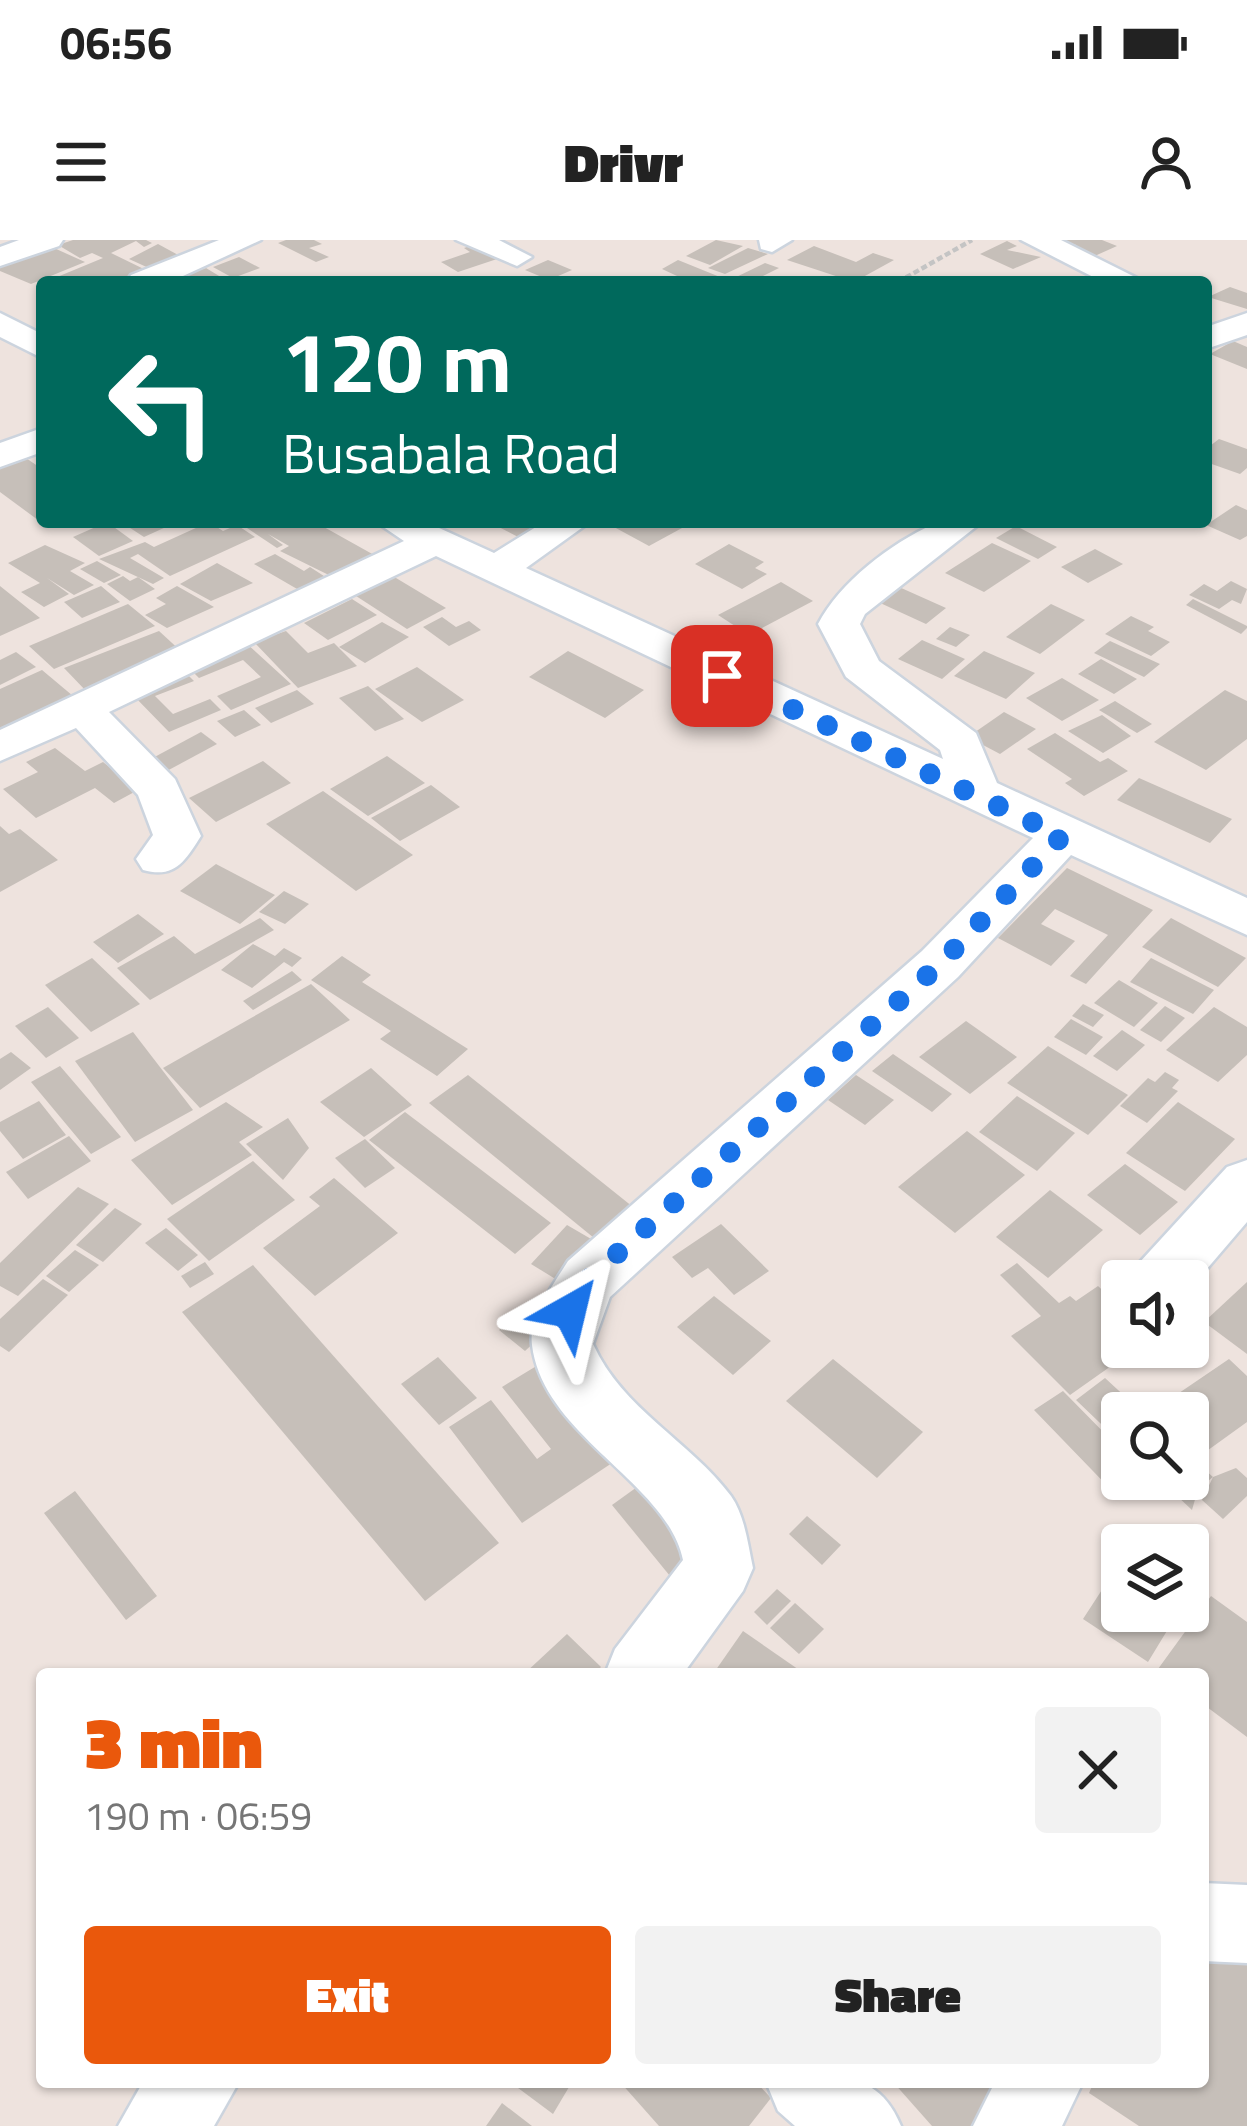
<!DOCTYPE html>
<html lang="en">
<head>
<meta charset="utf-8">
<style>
	:root { --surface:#fff; --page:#f2f2f2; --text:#222; --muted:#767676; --accent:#ea580c }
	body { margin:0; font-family:"Titillium Web",sans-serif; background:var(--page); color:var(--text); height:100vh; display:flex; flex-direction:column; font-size:45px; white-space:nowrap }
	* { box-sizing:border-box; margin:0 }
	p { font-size:39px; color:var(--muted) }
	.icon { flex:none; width:66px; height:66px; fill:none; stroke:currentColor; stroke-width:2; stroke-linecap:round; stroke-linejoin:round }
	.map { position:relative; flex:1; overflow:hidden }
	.side { position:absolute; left:36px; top:1428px; width:1173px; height:420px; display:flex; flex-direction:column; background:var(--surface); border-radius:12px; box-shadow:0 3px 9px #0004 }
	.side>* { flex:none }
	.guide { position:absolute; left:36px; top:36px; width:1176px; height:252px; border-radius:12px; box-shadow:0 3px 9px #0004; background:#00695c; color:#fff; overflow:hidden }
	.buttons { position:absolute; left:1101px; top:1020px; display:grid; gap:24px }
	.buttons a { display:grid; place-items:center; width:108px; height:108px; border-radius:12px; background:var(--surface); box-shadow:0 3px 9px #0004; font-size:60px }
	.pin { position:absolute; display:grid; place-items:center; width:102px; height:102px; color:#fff; margin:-51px; border-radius:24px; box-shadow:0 6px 18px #0006 }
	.me { position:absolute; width:132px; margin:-66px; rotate:37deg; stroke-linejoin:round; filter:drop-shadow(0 0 9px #0008) }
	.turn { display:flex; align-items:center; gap:42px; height:252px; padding:0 48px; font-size:54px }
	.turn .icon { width:156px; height:156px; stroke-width:2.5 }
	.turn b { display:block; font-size:84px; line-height:102px }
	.round { display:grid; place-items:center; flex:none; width:126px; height:126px; border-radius:12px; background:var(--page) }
	.head { display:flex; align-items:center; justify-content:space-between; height:204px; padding:0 48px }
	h1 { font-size:72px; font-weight:800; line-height:90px; color:var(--accent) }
	.cta { display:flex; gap:24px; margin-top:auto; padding:24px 48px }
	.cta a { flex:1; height:138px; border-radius:12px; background:var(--accent); color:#fff; font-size:48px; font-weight:800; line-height:138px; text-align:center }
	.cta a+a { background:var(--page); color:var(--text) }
	.status { display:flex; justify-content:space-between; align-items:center; height:84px; padding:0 60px; background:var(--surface); direction:ltr }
	.status svg { height:33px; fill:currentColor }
	header { display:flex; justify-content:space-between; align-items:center; height:156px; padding:0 48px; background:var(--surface); font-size:54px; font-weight:800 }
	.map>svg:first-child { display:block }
	.building { fill:#c6bfb9 }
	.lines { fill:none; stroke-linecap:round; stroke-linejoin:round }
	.minor-casing { stroke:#ccd4de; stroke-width:5 }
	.path { stroke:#c4c4c4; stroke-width:4.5; stroke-dasharray:6 3; stroke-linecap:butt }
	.minor { fill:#fff; fill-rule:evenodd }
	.route { stroke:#1a73e8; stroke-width:21; stroke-dasharray:0 37.8 }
</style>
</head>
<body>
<div class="status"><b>06:56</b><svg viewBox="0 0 49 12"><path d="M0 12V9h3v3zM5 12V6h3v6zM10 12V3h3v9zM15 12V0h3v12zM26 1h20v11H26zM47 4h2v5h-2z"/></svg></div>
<header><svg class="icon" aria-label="menu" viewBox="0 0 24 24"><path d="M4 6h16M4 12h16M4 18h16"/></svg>Drivr<svg class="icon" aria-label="person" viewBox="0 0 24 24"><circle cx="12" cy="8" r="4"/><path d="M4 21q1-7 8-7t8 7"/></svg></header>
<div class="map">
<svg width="1247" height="1886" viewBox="0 0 1247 1886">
	<rect width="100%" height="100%" fill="#eee3de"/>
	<g class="building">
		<path d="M73,0H146L152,3L144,7L136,1L111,13L152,33L128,42H45L103,18L92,13L80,18L58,5Z"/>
		<path d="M286,0H314L322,4L309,8L329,17L316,22L278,3Z"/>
		<path d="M716,0L743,6L710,25L686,16Z"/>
		<path d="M1063,0H1102L1117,6L1088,19L1067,9L1076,5Z"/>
		<path d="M1007,1L1017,6L1007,10L1041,17L1013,29L980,14Z"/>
		<path d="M158,4L180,16L151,29L129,19Z"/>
		<path d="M476,4L500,18L458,32L441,22L470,12L464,8Z"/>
		<path d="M814,6L856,22L873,13L894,20L854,42L787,20Z"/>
		<path d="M54,8L85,22L31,44L0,31V26Z"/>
		<path d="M748,8L768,14L725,34L708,28Z"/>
		<path d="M239,17L260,28L233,38L213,27Z"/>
		<path d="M548,20L572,30L549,40L525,30Z"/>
		<path d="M678,20L720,37L690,42L662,29Z"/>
		<path d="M765,23L779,28L751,42H726Z"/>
		<path d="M206,28L229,42L175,38Z"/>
		<path d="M1230,47L1247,53V69L1208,57Z"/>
		<path d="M1233,101L1247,107V129L1210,114Z"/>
		<path d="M1219,199L1247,209V228L1240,234L1206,222V209Z"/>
		<path d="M23,216L42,229L38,280L0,252V225Z"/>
		<path d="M1236,265L1247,270V296L1240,300L1206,285Z"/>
		<path d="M107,282L133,301L99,316L73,297Z"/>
		<path d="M121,282H177L144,297Z"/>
		<path d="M209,282L223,291L237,285L255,297L170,336L138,314L130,318L164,338L153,344L99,319L145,302L154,307Z"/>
		<path d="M238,282L289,287L315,282L383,320L343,342L280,311L289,306L268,294L283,305L277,308Z"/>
		<path d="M489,282H552L522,299Z"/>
		<path d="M624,282H693L649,306L614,287Z"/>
		<path d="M1016,286L1057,307L1038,319L996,298Z"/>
		<path d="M992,303L1031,321L984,352L945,333Z"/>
		<path d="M729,304L764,322L755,328L767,334L742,349L695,324Z"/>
		<path d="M45,305L85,323L70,331L94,345L74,355L47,338L69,354L44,367L21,352L40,343L8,323Z"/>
		<path d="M1095,309L1123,324L1088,343L1061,327Z"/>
		<path d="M275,314L304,331L310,327L330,340L304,353L254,324Z"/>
		<path d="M97,321L121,335L104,343L80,329Z"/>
		<path d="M217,323L253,343L211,361L180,344Z"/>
		<path d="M391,335L446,368L407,389L353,354Z"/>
		<path d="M123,336L130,341L138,337L155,349L130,361L107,344Z"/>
		<path d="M1231,341L1247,349L1241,364L1232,360L1219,369L1189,355L1204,344L1217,351Z"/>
		<path d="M781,342L813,361L749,395L718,375Z"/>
		<path d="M0,346L40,378L0,396Z"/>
		<path d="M101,346L120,362L82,378L64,362Z"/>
		<path d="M177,346L214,367L167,388L145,375L166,364L156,358Z"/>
		<path d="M899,347L946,368L926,384L878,362Z"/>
		<path d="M352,359L377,375L328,400L304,383Z"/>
		<path d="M1193,359L1247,386V388L1241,394L1186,365Z"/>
		<path d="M128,364L155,386L54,429L29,406Z"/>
		<path d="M1051,364L1085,380L1040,414L1006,397Z"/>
		<path d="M1131,376L1154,387L1148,391L1170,402L1151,416L1105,394Z"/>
		<path d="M442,377L456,387L469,381L481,390L449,406L423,387Z"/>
		<path d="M382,382L409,397L365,423L339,407Z"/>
		<path d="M950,387L970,395L956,407L936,399Z"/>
		<path d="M159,391L184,414L88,453L64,428Z"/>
		<path d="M286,391L308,413L334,403L357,426L298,448L254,402Z"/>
		<path d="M922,400L965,419L942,439L898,419Z"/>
		<path d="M1110,401L1160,424L1144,437L1094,413Z"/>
		<path d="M246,403L291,444L231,470L217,456L261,437L243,420L199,438L188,427Z"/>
		<path d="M568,411L644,450L605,478L529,437Z"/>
		<path d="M984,411L1035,433L1006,459L954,436Z"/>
		<path d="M16,412L36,427L0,445V420Z"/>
		<path d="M1101,419L1137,439L1114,454L1078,434Z"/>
		<path d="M417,427L464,460L422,482L375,449Z"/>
		<path d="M42,430L73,456L0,491V449Z"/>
		<path d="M185,432L194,441L155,456L173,474L210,459L221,470L169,492L132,454Z"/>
		<path d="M1062,438L1099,460L1062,481L1026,458Z"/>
		<path d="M368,446L404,479L375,491L339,458Z"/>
		<path d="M297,450L314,464L271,483L255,468Z"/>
		<path d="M1225,450L1247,461V499L1206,530L1154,502Z"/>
		<path d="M1115,461L1152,484L1137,493L1099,470Z"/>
		<path d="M244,470L261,485L235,497L217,481Z"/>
		<path d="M1004,472L1036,489L1000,514L968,497Z"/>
		<path d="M1102,475L1131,496L1103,513L1068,491Z"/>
		<path d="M201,492L217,504L165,532L149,520Z"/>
		<path d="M1055,493L1100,522L1108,518L1128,531L1084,556L1065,543L1072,539L1027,509Z"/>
		<path d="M55,508L85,531L103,522L138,550L114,563L95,548L36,578L3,549L38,532L26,522Z"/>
		<path d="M387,516L425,543L368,576L330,549Z"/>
		<path d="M263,521L291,543L216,582L189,558Z"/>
		<path d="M1139,538L1232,579L1210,603L1117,560Z"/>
		<path d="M431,545L460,567L400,601L371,578Z"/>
		<path d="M323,551L413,615L356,651L266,584Z"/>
		<path d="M0,586L9,594L20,589L58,620L0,652Z"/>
		<path d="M216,624L275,655L240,684L180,651Z"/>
		<path d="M1067,628L1153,670L1086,744L1070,736L1108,695L1055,669L1041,684L1075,701L1051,726L998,698Z"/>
		<path d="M284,651L309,664L285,684L259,672Z"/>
		<path d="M138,674L164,694L118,723L93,702Z"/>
		<path d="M260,678L274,690L150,760L117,728L174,696L195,714Z"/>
		<path d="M1171,678L1246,718L1218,747L1142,707Z"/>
		<path d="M253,704L275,716L284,708L302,718L292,727L284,722L252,748L221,730Z"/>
		<path d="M342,716L371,735L362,742L468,809L437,836L380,799L391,791L311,740Z"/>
		<path d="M92,718L140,764L91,792L45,745Z"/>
		<path d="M1151,718L1214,750L1193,774L1130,742Z"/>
		<path d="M292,731L302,740L253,770L243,761Z"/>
		<path d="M1119,740L1158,763L1134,787L1094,763Z"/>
		<path d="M311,744L350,780L200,868L163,828Z"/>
		<path d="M1083,764L1104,775L1093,787L1072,776Z"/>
		<path d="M1165,766L1185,778L1161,802L1140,790Z"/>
		<path d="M48,767L79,798L46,818L15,786Z"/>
		<path d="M1214,767L1247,787V815L1218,842L1166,810Z"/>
		<path d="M1071,779L1103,797L1086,815L1054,797Z"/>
		<path d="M966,781L1017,817L970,854L919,817Z"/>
		<path d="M1122,790L1145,805L1117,831L1093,816Z"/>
		<path d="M133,792L193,870L135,902L75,821Z"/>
		<path d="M1048,806L1128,855L1088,895L1007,843Z"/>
		<path d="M11,812L31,828L0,850V819Z"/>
		<path d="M893,814L952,854L932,872L872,831Z"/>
		<path d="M60,826L121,897L91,914L31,842Z"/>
		<path d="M371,828L412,865L364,897L320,862Z"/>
		<path d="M1165,832L1179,840L1172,848L1178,851L1147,883L1120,866L1148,838L1155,842Z"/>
		<path d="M468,835L633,967L594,998L429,863Z"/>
		<path d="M856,835L894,860L865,885L828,860Z"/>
		<path d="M1017,856L1075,893L1037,931L979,892Z"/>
		<path d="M39,861L66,895L23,919L0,891V882Z"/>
		<path d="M226,862L263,887L239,902L252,915L172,965L131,920Z"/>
		<path d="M1178,862L1235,899L1185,951L1126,913Z"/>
		<path d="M405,872L551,983L515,1014L369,900Z"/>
		<path d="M288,878L309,908L283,940L246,904Z"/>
		<path d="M967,891L1025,935L955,993L898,947Z"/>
		<path d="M69,896L91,921L28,959L6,932Z"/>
		<path d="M365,899L395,928L365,948L335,918Z"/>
		<path d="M253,921L295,960L209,1021L167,979Z"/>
		<path d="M1125,924L1178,962L1140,995L1087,955Z"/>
		<path d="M334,938L398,993L315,1056L263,1008L320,966L309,957Z"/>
		<path d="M78,947L109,964L18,1056L0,1046V1023Z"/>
		<path d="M1050,950L1103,990L1048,1038L996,997Z"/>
		<path d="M115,968L142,984L103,1022L76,1005Z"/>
		<path d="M721,984L769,1031L734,1055L708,1028L692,1038L672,1017Z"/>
		<path d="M567,985L598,1003L562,1043L531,1024Z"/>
		<path d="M166,988L198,1015L178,1031L145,1003Z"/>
		<path d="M75,1010L99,1025L69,1052L46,1036Z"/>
		<path d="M205,1022L214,1034L190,1048L181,1036Z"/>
		<path d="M1017,1023L1059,1063L1070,1056L1076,1061L1098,1046L1122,1069V1107H1138L1070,1155L1011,1096L1041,1076L1000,1035Z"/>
		<path d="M253,1025L499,1303L425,1361L182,1072Z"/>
		<path d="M43,1039L68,1055L9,1112L0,1106V1079Z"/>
		<path d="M1247,1042V1114L1204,1082Z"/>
		<path d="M714,1056L771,1101L733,1135L677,1087Z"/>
		<path d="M528,1064L553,1085L525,1111L499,1090Z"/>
		<path d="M438,1117L477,1158L439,1185L401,1144Z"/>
		<path d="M833,1119L923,1192L877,1238L786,1161Z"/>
		<path d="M1229,1119L1247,1136V1182L1204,1213L1188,1198V1173L1157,1168Z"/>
		<path d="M543,1122L621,1217L522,1283L449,1187L491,1160L537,1219L551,1209L502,1147Z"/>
		<path d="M1105,1138L1143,1173H1122V1204L1076,1160Z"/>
		<path d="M1063,1151L1122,1211V1239H1149L1120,1259L1034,1170Z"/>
		<path d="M1188,1215L1213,1237L1198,1249L1192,1270L1159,1239H1188Z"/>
		<path d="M1236,1228L1247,1238V1256L1223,1279L1202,1260L1213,1237Z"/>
		<path d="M644,1242L703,1313L670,1336L612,1265Z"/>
		<path d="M75,1251L157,1356L126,1380L44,1273Z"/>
		<path d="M807,1276L841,1305L822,1325L789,1294Z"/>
		<path d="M1188,1311L1208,1323L1188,1356Z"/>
		<path d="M1122,1319V1371H1179L1148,1422L1083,1379Z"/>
		<path d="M777,1349L791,1361L767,1385L754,1372Z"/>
		<path d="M1211,1356L1247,1382V1497L1203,1464V1434H1164L1158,1429Z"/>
		<path d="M795,1363L824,1389L799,1414L770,1388Z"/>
		<path d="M743,1391L805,1434H713Z"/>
		<path d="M567,1394L601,1427L594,1434H524Z"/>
		<path d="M1247,1704V1886H1139L1089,1853L1094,1842H1203V1721Z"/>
		<path d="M510,1842H572L553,1874Z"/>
		<path d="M620,1842H756L771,1858L749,1886H659Z"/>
		<path d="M893,1842H1010L973,1886H932Z"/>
		<path d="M502,1863L532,1886H486Z"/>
	</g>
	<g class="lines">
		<defs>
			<g id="minor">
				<path d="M19,0H63L59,6L0,26V7Z"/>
				<path d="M219,0H261L170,42H126L131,35Z"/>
				<path d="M456,0H499L532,17L517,26Z"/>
				<path d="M759,0H792L772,12L761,9Z"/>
				<path d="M1021,0H1061L1145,42H1103Z"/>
				<path d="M0,73L42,94V118L0,97Z"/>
				<path d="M1247,73V95L1206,109V87Z"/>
				<path d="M42,188V212L0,227V203Z"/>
				<path d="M376,282H426L494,313L544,282H590L526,328L943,519L940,510L846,437L818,384C840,342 891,303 934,284C947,279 968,282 982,282L865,374L860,384L879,421L976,493L997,543L1247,658V695L1071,615L958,737L610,1057L593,1104C622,1169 690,1201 731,1256C745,1276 748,1305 753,1328L743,1351L683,1434H605L615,1409L683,1320C667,1242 543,1196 532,1105C528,1077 554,1044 568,1021L922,711L1033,598L436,316L109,472L175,539L201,596C185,621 175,639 143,630L136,619L153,595L138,555L76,488L0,521V490L404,301Z"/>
				<path d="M1247,920V982L1188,1051V1041H1130L1139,1023L1227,927Z"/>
				<path d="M1203,1643L1247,1645V1723L1203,1721Z"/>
				<path d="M143,1842H239L214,1886H118Z"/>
				<path d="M766,1842C828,1842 874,1821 901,1886H795L778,1871Z"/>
				<path d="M995,1842H1083L1062,1886H973Z"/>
			</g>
		</defs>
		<use href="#minor" class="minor-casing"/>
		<path class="path" d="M898,42L972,0"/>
		<use href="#minor" class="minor"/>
	</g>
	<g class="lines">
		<path class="route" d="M570,1071L589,1039L940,724L1062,596L722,436"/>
	</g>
</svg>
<div class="buttons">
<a><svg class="icon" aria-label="sound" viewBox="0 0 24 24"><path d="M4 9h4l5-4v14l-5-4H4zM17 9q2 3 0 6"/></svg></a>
<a><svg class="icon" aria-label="search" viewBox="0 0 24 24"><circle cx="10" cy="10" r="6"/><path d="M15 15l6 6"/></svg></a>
<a><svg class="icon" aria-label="layers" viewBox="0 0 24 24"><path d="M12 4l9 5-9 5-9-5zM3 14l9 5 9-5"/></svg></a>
</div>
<div class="pin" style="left:722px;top:436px;background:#d93025"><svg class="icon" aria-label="arrive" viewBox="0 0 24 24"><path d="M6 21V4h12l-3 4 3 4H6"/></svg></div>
<svg class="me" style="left:570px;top:1071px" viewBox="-20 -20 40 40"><path d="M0-17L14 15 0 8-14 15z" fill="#1a73e8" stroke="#fff" stroke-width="4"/></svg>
<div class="guide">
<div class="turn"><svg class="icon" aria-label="left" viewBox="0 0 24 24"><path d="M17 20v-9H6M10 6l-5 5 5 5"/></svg><div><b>120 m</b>Busabala Road</div></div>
</div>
<section class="side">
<div class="head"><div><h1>3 min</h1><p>190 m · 06:59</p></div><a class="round"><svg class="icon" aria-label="close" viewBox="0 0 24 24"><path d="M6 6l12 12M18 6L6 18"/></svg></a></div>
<div class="cta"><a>Exit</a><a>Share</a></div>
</section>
</div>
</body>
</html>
